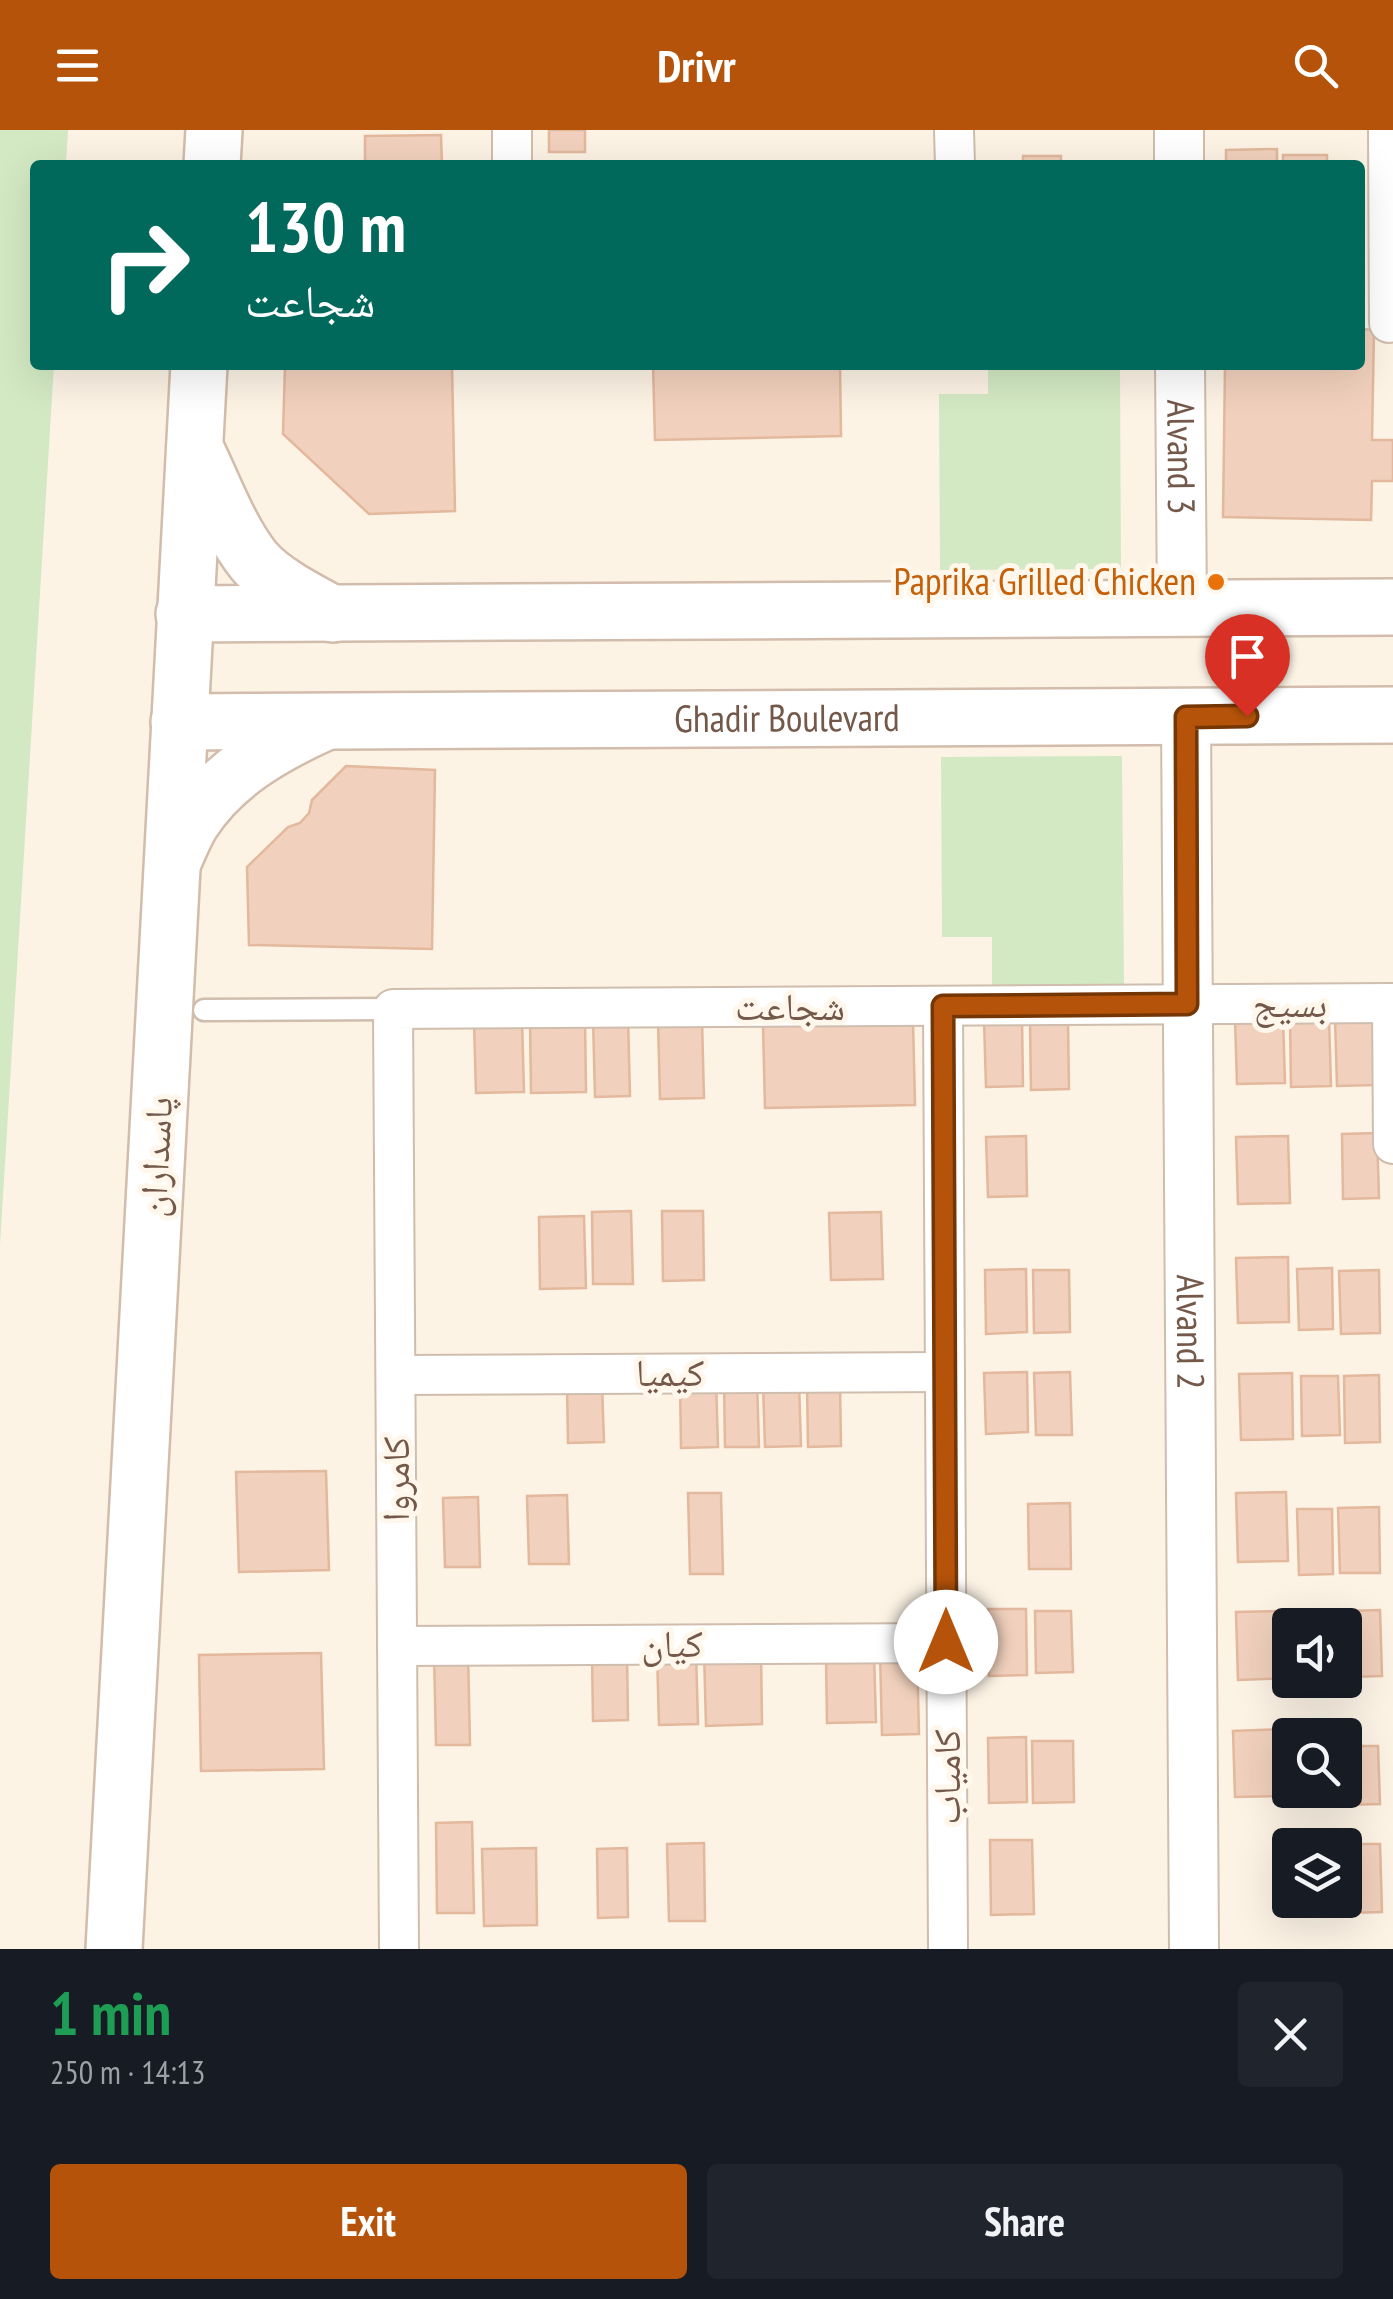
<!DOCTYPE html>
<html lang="en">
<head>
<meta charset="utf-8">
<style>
	:root { --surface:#171b24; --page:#20242c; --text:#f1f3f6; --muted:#9ea1a6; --accent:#b45309 }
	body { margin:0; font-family:"PT Sans Narrow","Noto Naskh Arabic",sans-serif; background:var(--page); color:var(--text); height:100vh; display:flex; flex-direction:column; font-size:38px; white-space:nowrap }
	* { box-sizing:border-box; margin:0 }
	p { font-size:32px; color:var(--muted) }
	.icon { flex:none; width:55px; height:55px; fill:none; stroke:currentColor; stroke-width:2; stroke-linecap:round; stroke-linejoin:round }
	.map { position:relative; height:1819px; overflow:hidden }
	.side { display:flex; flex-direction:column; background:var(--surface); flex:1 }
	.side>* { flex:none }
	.banner { position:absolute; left:30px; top:30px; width:1335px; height:210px; border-radius:10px; box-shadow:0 10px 40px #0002; background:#00695c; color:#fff; overflow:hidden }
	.buttons { position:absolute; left:1272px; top:1478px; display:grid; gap:20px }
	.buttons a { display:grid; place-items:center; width:90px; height:90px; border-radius:10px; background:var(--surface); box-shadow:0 10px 40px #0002; font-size:50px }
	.pin { position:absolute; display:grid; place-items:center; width:85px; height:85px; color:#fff; margin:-102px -42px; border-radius:50% 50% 50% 0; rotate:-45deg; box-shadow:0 0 10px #0007 }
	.pin .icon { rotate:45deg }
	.me { position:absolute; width:110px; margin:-55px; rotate:0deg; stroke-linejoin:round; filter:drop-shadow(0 0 8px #0008) }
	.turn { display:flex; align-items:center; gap:35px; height:210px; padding:0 50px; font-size:45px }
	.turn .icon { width:130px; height:130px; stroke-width:2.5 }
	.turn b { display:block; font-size:70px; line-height:85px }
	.round { display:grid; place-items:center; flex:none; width:105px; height:105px; border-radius:10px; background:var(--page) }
	.head { display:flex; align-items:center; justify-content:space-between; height:170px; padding:0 50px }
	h1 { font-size:60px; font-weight:800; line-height:75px; color:#1e9e55 }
	.button { display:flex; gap:20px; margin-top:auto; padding:20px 50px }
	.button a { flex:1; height:115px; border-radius:10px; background:var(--accent); color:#fff; font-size:40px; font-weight:800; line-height:115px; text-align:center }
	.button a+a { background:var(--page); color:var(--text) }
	header { display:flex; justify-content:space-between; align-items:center; height:130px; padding:0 50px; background:var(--accent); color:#fff; font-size:45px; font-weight:800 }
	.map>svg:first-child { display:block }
	.green { fill:#d3e9c3 }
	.building { fill:#f1d1bd; stroke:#e3b89d; stroke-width:2.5 }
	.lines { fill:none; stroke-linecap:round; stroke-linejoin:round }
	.service-casing { stroke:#cfbdae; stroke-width:25 }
	.minor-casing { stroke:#cfbdae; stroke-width:42 }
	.tertiary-casing { stroke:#cfbdae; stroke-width:52 }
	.secondary-casing { stroke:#d2bcab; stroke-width:60 }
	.service { stroke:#fff; stroke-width:20 }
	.minor { stroke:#fff; stroke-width:38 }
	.tertiary { stroke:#fff; stroke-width:48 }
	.secondary { stroke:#fff; stroke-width:55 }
	.route-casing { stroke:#753606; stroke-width:25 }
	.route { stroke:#b45309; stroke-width:18 }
	.food-dot { fill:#e8710a; stroke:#fff7eb; stroke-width:4 }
	.labels { text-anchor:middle; stroke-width:10; stroke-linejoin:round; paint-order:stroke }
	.street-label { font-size:38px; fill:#74594a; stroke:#fff7eb }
	.food-label { font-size:38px; fill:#c56008; stroke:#fff7eb; text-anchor:end }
</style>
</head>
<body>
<header><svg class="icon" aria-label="menu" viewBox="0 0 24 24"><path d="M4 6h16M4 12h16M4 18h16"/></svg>Drivr<svg class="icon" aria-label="search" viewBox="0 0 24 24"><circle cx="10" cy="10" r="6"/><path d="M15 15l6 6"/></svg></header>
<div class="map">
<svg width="1393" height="1819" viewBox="0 0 1393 1819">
	<rect width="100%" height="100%" fill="#fcf3e5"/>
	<g class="green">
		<path d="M0,0H68L66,35H35V235H54L0,1115Z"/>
		<path d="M988,235H1120L1121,439L940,440L939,264H988Z"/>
		<path d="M1122,626L1124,855L992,856V807H942L941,627Z"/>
	</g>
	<g class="building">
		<rect x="549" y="0" width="36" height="22"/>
		<path d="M441,5L442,35H365V6Z"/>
		<path d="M1277,19V35H1226V20Z"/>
		<rect x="1283" y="25" width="44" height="10"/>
		<rect x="1023" y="26" width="38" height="9"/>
		<path d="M1360,199L1374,200L1372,310H1393V351H1372L1371,390L1223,387L1225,235H1360Z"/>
		<path d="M285,235H452L455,381L369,384L283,304Z"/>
		<path d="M653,235H840L841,306L655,310Z"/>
		<path d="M346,636L435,640L432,819L249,815L247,737L288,697L300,693L309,683L312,670Z"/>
		<path d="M593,888H628L630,966L595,967Z"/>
		<path d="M1290,888H1329L1331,956L1291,957Z"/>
		<path d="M1376,888L1377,955L1337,956L1335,889Z"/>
		<path d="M585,889L586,962L531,963L530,890Z"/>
		<path d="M984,889H1022L1023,956L986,957Z"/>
		<path d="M1235,889H1283L1285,953L1237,954Z"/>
		<path d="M522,890L524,962L476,963L474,891Z"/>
		<path d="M702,890L704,968L660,969L658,891Z"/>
		<path d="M913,892L915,975L765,978L763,895Z"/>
		<path d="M1068,892L1069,959L1031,960L1030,893Z"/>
		<path d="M1377,1003L1379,1068L1343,1069L1342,1004Z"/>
		<path d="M1026,1006L1027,1066L988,1067L986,1007Z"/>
		<path d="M1288,1006L1290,1073L1238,1074L1236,1007Z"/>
		<path d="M631,1081L633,1154H593L592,1082Z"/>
		<path d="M662,1081H703L704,1150L663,1151Z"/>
		<path d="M881,1082L883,1149L831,1150L829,1083Z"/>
		<path d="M584,1086L586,1158L540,1159L539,1087Z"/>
		<path d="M1288,1127L1289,1192L1238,1193L1236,1128Z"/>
		<path d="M1332,1138L1333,1199L1299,1200L1297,1139Z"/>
		<path d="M1026,1139L1027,1202L986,1204L985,1140Z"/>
		<path d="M1033,1140H1069L1070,1202L1034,1203Z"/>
		<path d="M1379,1140L1380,1203L1341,1204L1339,1141Z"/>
		<path d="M1027,1242L1028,1302L986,1304L984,1243Z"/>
		<path d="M1070,1242L1072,1305H1036L1034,1243Z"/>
		<path d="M1292,1243L1293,1309L1241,1310L1239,1244Z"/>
		<path d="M1379,1245L1380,1312L1345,1313L1344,1246Z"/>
		<path d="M1301,1246H1338L1340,1305L1302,1306Z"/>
		<path d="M716,1249L718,1317L681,1318L680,1250Z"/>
		<path d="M724,1251H757L759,1317H725Z"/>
		<path d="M799,1253L801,1316L765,1317L763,1254Z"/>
		<path d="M840,1253L841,1316L808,1317L807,1254Z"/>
		<path d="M567,1254H602L604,1312L568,1313Z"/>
		<path d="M326,1341L329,1440L239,1442L236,1342Z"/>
		<path d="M1286,1362L1288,1431L1238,1432L1236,1363Z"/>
		<path d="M688,1363H721L723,1444H690Z"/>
		<path d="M567,1365L569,1434H529L527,1366Z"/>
		<path d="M478,1367L480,1437H445L443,1368Z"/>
		<path d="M1070,1373L1071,1439H1029L1028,1374Z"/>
		<path d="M1379,1377L1380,1443H1340L1338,1378Z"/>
		<path d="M1297,1379H1332L1333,1444L1299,1445Z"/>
		<path d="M988,1479H1026L1027,1545L989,1546Z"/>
		<path d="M1380,1480L1382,1546L1345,1547L1343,1481Z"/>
		<path d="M1035,1481H1071L1073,1542L1036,1543Z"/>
		<path d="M1290,1481V1548L1238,1550L1236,1482Z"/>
		<path d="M1337,1484V1495H1296V1485Z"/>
		<path d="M704,1521H761L762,1594L706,1596Z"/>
		<path d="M434,1522H468L470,1615H436Z"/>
		<path d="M696,1522L698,1594L659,1595L657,1523Z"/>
		<path d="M321,1523L324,1639L201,1641L199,1525Z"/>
		<path d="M880,1523H917L919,1604L882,1605Z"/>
		<path d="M874,1524L876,1592L827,1593L826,1525Z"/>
		<path d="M627,1525L628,1590L593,1591L592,1526Z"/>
		<path d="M1288,1599L1290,1666L1235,1667L1233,1601Z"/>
		<path d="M1026,1607L1027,1672L989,1673L988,1608Z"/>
		<path d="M1032,1611H1073L1074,1672L1033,1673Z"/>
		<path d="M1345,1616H1378L1380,1674L1342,1675V1660H1345Z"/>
		<rect x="1298" y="1660" width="35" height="12"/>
		<path d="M472,1692L474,1783H437L436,1693Z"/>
		<path d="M990,1710H1032L1034,1784L991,1785Z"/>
		<path d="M704,1713L705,1791H669L667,1714Z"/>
		<path d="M1345,1714H1380L1382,1782L1347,1783Z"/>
		<path d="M536,1718L537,1795L484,1796L482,1719Z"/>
		<path d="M627,1718L628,1787L598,1788L597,1719Z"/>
		<path d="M1296,1770H1336V1783L1296,1784Z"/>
	</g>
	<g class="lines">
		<defs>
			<path id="service" d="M204,880L393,879"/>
			<g id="minor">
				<path d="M512,0V35"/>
				<path d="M954,0L955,35"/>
				<path d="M1388,0L1389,193"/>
				<path d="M1392,873L1393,1014"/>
				<path d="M943,876L948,1819"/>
				<path d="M396,1245L945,1242"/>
				<path d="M397,1516L946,1513"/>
				<path d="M399,1819L393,879L1393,873"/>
			</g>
			<g id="tertiary">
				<path d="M1179,0V35"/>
				<path id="s1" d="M1180,235L1182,478"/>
				<path id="s2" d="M1186,587L1194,1819"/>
			</g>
			<g id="secondary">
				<path d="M212,35L214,0"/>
				<path d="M195,318C213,354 229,400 254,431C273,453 307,470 333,484"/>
				<path d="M184,484L1393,477"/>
				<path id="s3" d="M179,592L1393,585"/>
				<path d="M175,727C180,716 185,703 192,692C222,645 272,616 321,594"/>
				<path d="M114,1819L199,235"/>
			</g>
		</defs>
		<use href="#service" class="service-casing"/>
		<use href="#minor" class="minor-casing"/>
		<use href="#tertiary" class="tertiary-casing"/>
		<use href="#secondary" class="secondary-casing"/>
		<use href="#service" class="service"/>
		<use href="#minor" class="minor"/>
		<use href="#tertiary" class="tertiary"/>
		<use href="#secondary" class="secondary"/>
	</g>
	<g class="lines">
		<defs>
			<path id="route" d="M946,1512L943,876L1187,874L1186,587L1247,586"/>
		</defs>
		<use href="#route" class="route-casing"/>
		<use href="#route" class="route"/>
	</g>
	<circle class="food-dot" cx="1216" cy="452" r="10"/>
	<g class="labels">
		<g class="street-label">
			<text dy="13" stroke="none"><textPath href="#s1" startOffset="92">Alvand 3</textPath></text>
			<text dy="13" stroke="none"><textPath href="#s3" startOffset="608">Ghadir Boulevard</textPath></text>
			<text x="1290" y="887">بسیج</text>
			<text x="790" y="890">شجاعت</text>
			<text transform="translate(156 1027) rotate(-87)" y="13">پاسداران</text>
			<text dy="13" stroke="none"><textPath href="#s2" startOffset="615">Alvand 2</textPath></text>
			<text x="670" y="1256">کیمیا</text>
			<text transform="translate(396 1349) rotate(-90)" y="13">کامروا</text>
			<text x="672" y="1527">کیان</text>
			<text transform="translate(947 1647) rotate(-90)" y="13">کامیاب</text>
		</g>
		<g class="food-label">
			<text x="1196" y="465">Paprika Grilled Chicken</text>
		</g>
	</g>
</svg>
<div class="buttons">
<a><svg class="icon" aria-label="sound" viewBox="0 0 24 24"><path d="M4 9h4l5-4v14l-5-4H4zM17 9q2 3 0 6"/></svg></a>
<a><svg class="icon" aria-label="search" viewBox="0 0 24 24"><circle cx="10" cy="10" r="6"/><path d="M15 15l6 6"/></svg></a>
<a><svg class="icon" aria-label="layers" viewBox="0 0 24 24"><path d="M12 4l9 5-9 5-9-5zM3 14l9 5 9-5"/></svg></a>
</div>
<div class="pin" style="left:1247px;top:586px;background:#d93025"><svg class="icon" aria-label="arrive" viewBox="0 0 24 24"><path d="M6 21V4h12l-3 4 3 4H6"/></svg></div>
<svg class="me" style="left:946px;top:1512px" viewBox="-20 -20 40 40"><circle r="19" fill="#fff"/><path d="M0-13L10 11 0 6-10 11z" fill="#b45309"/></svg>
<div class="banner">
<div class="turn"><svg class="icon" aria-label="right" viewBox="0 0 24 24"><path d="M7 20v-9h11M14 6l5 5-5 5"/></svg><div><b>130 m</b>شجاعت</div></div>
</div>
</div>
<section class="side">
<div class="head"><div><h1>1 min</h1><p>250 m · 14:13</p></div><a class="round"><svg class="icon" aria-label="close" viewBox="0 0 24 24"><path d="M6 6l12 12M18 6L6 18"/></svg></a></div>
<div class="button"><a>Exit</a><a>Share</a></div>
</section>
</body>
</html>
